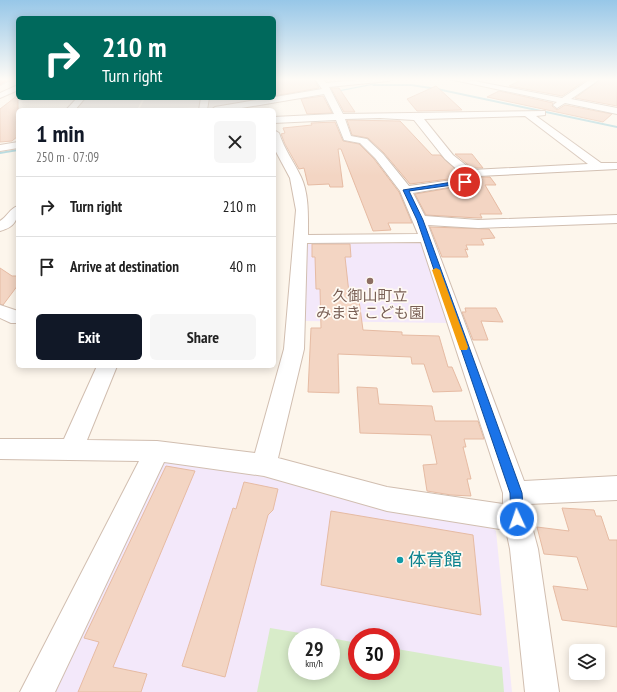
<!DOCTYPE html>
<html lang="en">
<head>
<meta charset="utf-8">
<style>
	:root { --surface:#fff; --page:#f6f6f6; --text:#222; --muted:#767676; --line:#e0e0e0; --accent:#111827 }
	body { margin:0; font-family:"PT Sans Narrow","Noto Sans JP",sans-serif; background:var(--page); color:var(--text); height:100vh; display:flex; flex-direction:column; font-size:15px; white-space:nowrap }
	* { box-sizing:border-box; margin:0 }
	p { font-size:13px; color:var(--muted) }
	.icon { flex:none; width:22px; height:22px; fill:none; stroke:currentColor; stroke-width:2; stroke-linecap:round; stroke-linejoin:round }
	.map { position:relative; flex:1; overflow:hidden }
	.side { position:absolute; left:16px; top:108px; width:260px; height:260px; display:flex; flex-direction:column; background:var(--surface); border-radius:6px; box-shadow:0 2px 10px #0003 }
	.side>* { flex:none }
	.top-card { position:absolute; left:16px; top:16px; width:260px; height:84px; border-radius:6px; box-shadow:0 2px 10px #0003; background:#00695c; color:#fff; overflow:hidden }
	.buttons { position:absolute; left:569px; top:644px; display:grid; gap:8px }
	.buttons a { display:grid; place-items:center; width:36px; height:36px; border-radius:6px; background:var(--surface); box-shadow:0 2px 10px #0003; font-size:20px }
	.speed { position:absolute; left:288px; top:628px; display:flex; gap:8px; font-size:20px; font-weight:700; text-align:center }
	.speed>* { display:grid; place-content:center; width:52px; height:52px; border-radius:50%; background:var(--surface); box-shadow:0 2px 10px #0003; line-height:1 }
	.speed small { font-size:10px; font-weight:400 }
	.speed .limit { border:6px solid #d22; background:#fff; color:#111 }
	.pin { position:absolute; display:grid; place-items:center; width:34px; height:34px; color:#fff; margin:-17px; border:2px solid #fff; border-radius:50%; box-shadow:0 1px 4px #0007 }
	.me { position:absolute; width:44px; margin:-22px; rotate:357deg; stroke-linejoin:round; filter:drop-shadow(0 0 3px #0008) }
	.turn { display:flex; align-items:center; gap:14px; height:84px; padding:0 20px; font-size:18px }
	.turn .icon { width:52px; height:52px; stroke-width:2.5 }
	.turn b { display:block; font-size:28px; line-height:34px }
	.round { display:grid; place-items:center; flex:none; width:42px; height:42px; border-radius:6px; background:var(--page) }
	.overview { display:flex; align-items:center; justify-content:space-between; height:68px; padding:0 20px }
	h1 { font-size:24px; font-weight:600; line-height:30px; color:var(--accent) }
	.cta { display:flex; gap:8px; margin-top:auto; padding:8px 20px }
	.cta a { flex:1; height:46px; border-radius:6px; background:var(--accent); color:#fff; font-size:16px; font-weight:600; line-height:46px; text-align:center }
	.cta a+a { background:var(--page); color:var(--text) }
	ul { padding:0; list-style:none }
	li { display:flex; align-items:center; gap:12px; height:60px; padding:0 20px; border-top:1px solid var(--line) }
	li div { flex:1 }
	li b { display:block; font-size:15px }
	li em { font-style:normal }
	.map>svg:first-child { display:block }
	.industrial { fill:#efe9e4 }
	.education { fill:#f3e8fa; fill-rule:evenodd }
	.green { fill:#d8ecc9 }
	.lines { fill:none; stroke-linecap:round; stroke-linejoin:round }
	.stream { fill:#a5d3da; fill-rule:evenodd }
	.building { fill:#f3d5c3; stroke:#e6bba3 }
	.minor-casing { stroke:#d1beb0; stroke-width:2 }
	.highway-casing { stroke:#dad1cd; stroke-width:2 }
	.minor { fill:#fff; fill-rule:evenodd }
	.highway { fill:#f7b7a3; fill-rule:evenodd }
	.route { fill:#1a73e8; stroke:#114b97 }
	.slow { fill:#f59e0b }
	.education-dot { fill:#8d6e63; stroke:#fffaf3; stroke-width:1.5 }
	.culture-dot { fill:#0f9aa8; stroke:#fffaf3; stroke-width:1.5 }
	.labels { text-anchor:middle; stroke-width:3.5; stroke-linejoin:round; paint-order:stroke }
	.education-label { font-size:15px; fill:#785e54; stroke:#fffaf3 }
	.near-culture-label { font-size:18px; fill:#0d838f; stroke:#fffaf3; text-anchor:start }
</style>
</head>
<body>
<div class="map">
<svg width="617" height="692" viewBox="0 0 617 692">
	<rect width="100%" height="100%" fill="#fdf6ec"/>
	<g class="industrial">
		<path d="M86,98H143L137,110H77Z"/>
		<path d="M265,98V100L214,108H209L210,99Z"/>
		<path d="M201,99L200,107L139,110L144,100Z"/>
	</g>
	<g class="education">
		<path d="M422,240L449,323L305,321L307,241Z"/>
		<path d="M171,459L311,484L325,494L363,502L488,524L496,531L512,692H45L154,468ZM297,637H331V671H297ZM357,637H391V671H357Z"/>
	</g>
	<path class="green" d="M270,628L324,637H297V671H331V638L357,643V671H391V648L502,667L504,692H257Z"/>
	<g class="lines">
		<g class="stream">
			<path d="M396,79H399L373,84H411L437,88L617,126V128L437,90L411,86H373L372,85L326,94L325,93Z"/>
			<path d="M18,149V151L0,154V152Z"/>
		</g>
	</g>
	<g class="building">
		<path d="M274,79H314L319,88L274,96Z"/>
		<path d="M523,79H588L562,96L509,86Z"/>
		<path d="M601,79L617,80V106L575,98Z"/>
		<path d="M436,86L460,108L462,110L417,111L407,99Z"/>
		<path d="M331,88H339L355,112H344Z"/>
		<path d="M499,91L553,103L552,106L557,110L565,105L612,114L603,122L487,97Z"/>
		<path d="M18,95V136L12,141L0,142V109Z"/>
		<path d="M323,96L332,113L307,114L301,99Z"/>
		<path d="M347,120L400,121L432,155H440L464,177L410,184L384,153L368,138L352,135Z"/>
		<path d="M335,122L343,141L359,144L374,159L399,192L412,223H388L391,230L373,231L341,149H338L343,187H330L329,184L308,185L304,168L299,169L285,144L281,134L285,133L283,128L312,125L311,123Z"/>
		<path d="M455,154H472L483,168H472Z"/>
		<path d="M481,177H490L496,185H485L502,214H480L482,218H478L426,215L415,194L479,183L482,180Z"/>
		<path d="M430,227L489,229L495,238L481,239L484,245H466L468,250L465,249L468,257H442Z"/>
		<path d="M312,244H350L351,257H345L349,293H358L363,330L402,332V335L439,336L448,367H452L462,391L433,392L424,364H412L411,357L338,354L339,393L308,392L311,328H321L320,289H316L315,257H312Z"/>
		<path d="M0,268L12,276H18V285L3,305L0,304Z"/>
		<path d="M465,308H496L503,322L481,321L488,340H473L462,312H466Z"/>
		<path d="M357,387L377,388L379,404L432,406L435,421H478L484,439H464L466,447H463L471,479H467L471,496L451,495L427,491L423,465L437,464L431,435L360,433Z"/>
		<path d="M166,466L195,471L113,667L147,674L141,692H78L99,642L84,638Z"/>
		<path d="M244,482L278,489L273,510L268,515L225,677L182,666L233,508L236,509Z"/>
		<path d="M562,508L594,510L596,516H601L609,540H617V627L562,620L553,586L588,590L577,557L544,554L537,527L569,531Z"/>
		<path d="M331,511L473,535L481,615L321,585Z"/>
	</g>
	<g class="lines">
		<defs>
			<g id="minor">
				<path d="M315,79H323L326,83L366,79H392L388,81L329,87L343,114L545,111V115L536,116L601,163H617V169L478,176L481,180L479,182L413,193L425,216L478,220L617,215V223L478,228L428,225L524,481L617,476V500L529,504L530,519L538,549L559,692H525L510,549L506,530L387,511L264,476L164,462L55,692H20L139,461L0,459V439H64L97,366H117L87,440L157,441L255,453L284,349L296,210L290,178L274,148V130L279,133C284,149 294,162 301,177C309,194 308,216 308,235L418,234L400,191L375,158L360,143L344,140L336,120L274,123V117L334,114L324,94L230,110H211L215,107L322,89ZM525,116L588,164L472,170L453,155L424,119ZM380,118L414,120L445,159L467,178L409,186L383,154L367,139L351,136L345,119ZM421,242L503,493V504L387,487L278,458L304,349L307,243Z"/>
				<path d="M449,79H464L562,98L591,79H600L571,99L617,108V114L565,103L557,108L553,105L557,102Z"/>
				<path d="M18,85V90L0,98V93Z"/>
				<path d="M77,98H85L75,110H66Z"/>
				<path d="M201,98H209L207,110H199Z"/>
				<path d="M18,142V148L0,151V145Z"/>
				<path d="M18,206C18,220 15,227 0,231V221C7,217 10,208 18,206Z"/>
				<path d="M0,305L18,311V323H11L0,318Z"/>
			</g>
			<path id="highway" d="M0,79H12L0,85Z"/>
		</defs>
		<use href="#minor" class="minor-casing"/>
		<use href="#highway" class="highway-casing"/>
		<use href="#minor" class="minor"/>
		<use href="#highway" class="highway"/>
	</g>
	<linearGradient id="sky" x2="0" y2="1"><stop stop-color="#97c7e8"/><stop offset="0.45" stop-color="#fefbf6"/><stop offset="1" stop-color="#fefbf6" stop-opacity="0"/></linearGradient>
	<rect width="617" height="176" fill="url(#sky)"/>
	<path class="route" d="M465,180L467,183L409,191L423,220L522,493L524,519L522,523L517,525L513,523L511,519L510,493L417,220L403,190Z"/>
	<path class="slow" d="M436,268L440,270L468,347L467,350H460L459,347L432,270Z"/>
	<circle class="education-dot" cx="370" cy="281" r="4"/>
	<circle class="culture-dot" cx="400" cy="560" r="4"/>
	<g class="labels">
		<g class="education-label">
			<text x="370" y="301">久御山町立<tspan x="370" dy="17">みまき こども園</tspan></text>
		</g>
		<g class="near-culture-label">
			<text x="408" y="566">体育館</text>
		</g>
	</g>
</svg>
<div class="buttons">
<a><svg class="icon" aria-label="layers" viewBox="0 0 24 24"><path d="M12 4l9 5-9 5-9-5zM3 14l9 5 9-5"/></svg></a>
</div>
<div class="speed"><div>29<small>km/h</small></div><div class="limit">30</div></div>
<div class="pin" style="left:465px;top:182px;background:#d93025"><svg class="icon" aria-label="arrive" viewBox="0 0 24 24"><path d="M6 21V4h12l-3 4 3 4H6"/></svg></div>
<svg class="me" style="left:517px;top:519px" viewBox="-20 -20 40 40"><circle r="17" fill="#1a73e8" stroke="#fff" stroke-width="3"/><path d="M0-11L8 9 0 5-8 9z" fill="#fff"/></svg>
<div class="top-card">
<div class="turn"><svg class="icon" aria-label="right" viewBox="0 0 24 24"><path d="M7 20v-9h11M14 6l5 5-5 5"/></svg><div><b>210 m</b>Turn right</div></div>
</div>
<section class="side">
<div class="overview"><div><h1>1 min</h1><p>250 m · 07:09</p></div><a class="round"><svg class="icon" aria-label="close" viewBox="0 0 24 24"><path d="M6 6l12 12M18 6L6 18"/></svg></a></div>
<ul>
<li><svg class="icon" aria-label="right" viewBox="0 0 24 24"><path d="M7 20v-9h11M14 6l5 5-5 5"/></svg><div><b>Turn right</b></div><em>210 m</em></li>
<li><svg class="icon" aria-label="arrive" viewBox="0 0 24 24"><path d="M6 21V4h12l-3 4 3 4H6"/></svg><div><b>Arrive at destination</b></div><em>40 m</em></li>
</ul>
<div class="cta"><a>Exit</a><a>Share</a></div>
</section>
</div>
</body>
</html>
